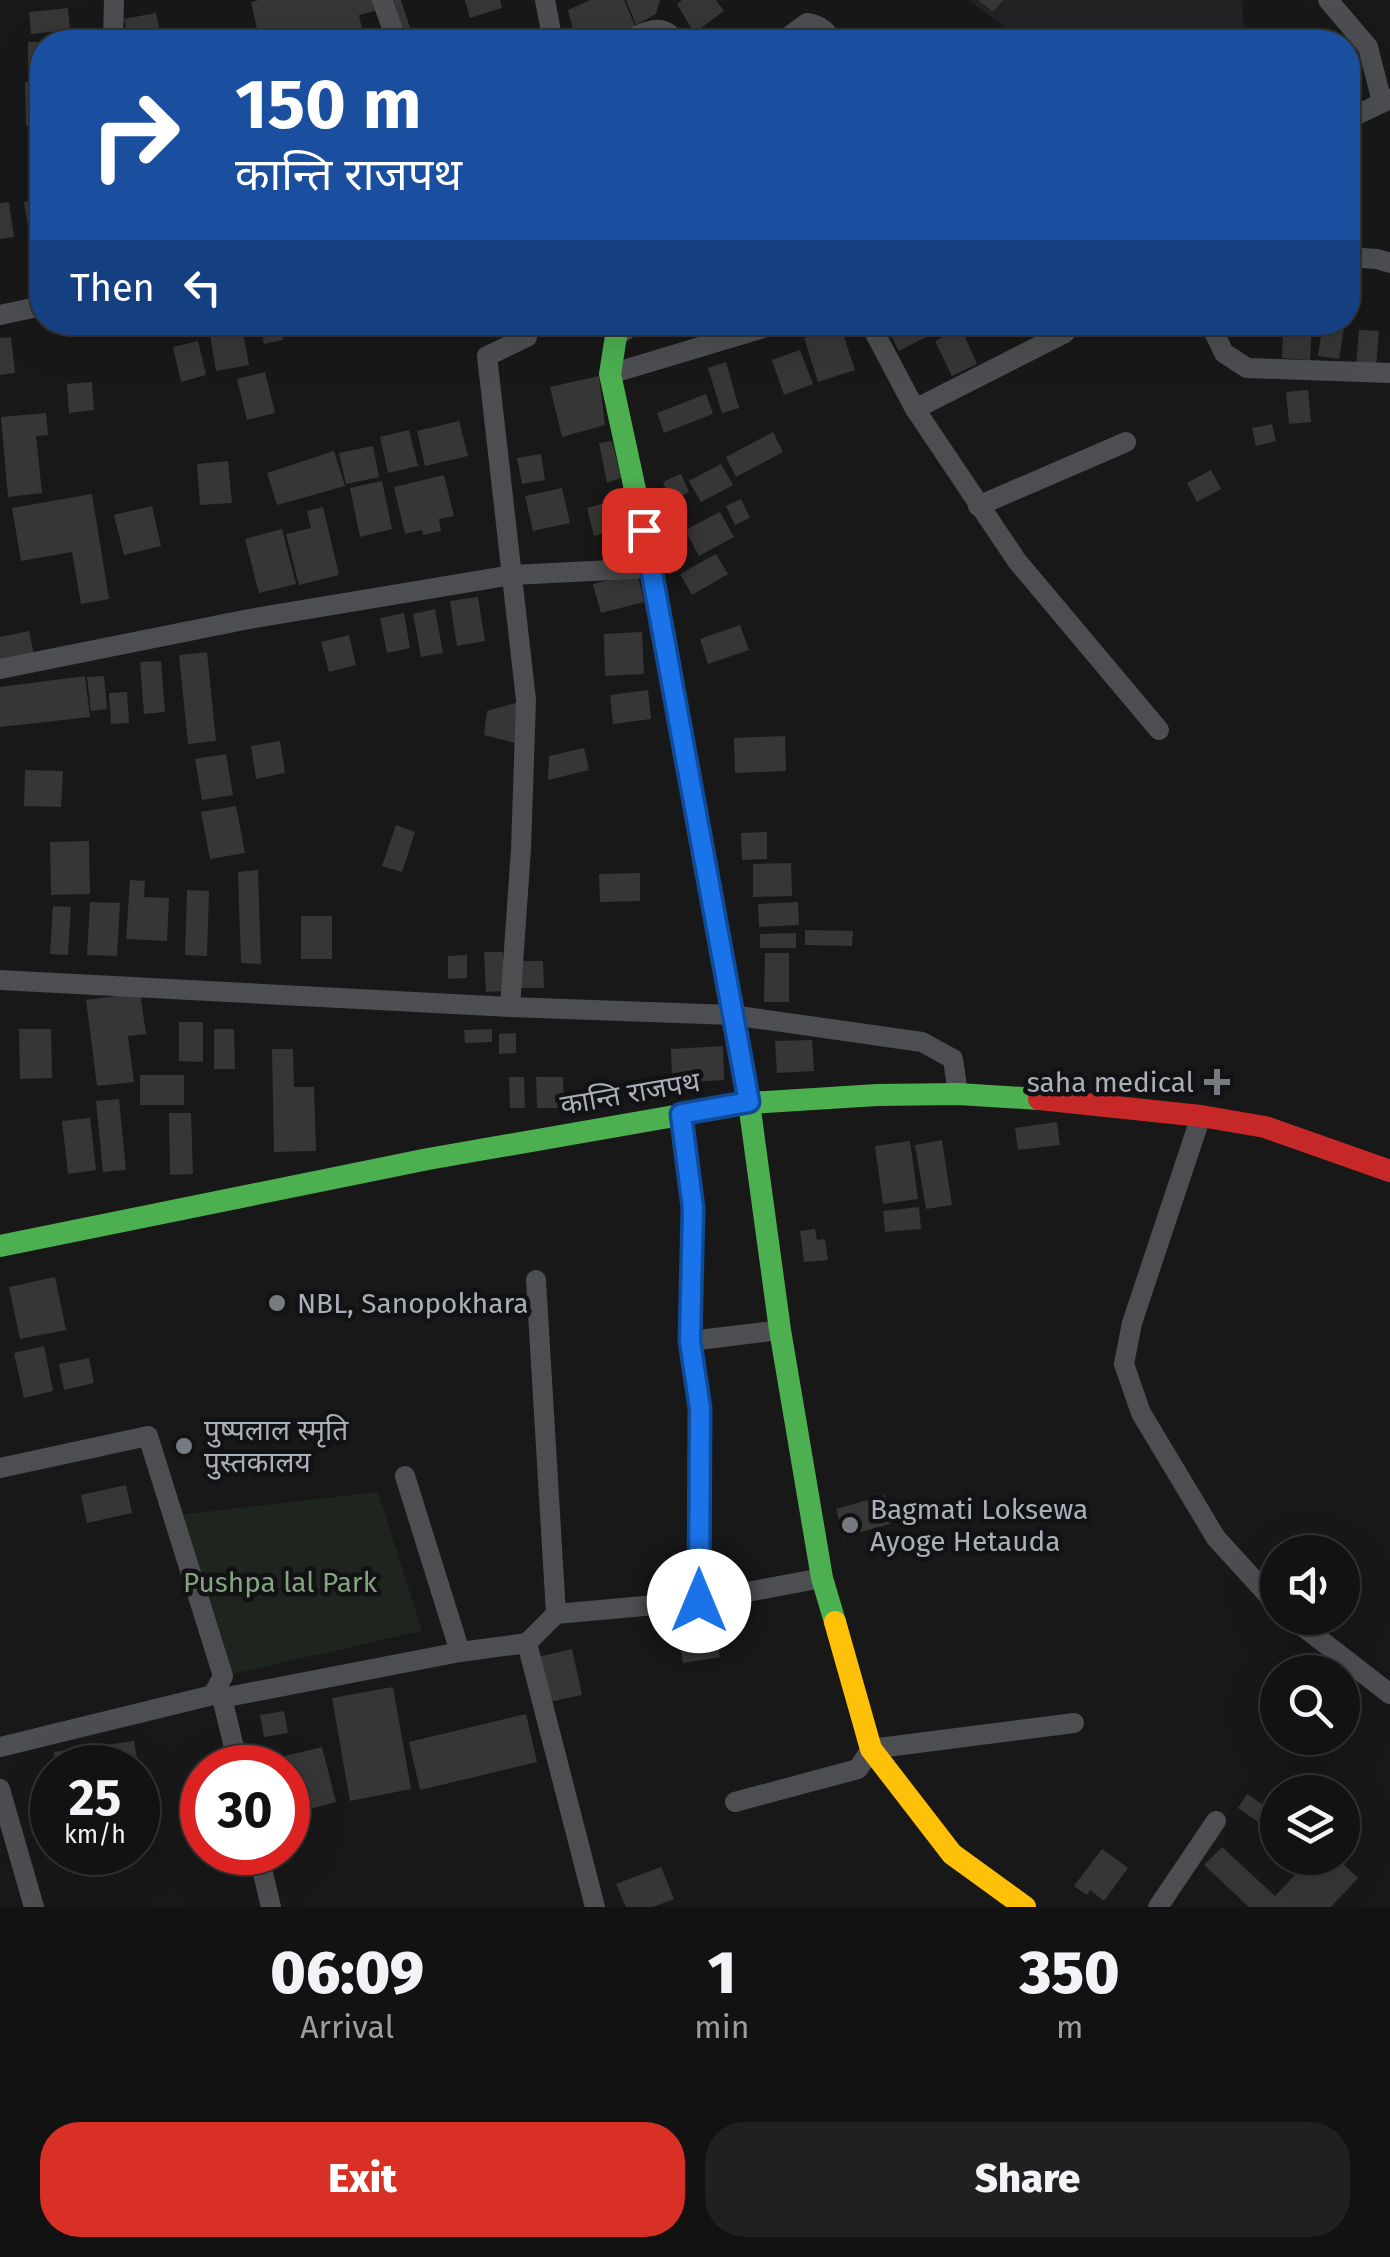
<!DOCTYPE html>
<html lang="en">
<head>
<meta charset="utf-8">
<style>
	:root { --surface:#121212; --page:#1f2020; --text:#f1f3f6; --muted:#9c9e9f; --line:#313232; --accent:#d93025 }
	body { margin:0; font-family:"Fira Sans","Noto Sans Devanagari",sans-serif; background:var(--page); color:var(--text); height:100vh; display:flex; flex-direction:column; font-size:38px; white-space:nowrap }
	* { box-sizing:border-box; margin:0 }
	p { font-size:32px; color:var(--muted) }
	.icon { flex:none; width:55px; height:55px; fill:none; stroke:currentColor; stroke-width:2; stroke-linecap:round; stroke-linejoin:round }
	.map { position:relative; height:1907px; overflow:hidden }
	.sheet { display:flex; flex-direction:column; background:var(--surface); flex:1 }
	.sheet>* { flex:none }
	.top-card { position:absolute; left:30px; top:30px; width:1330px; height:305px; border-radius:40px; box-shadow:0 10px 40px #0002,0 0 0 2px var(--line); background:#1a4fa0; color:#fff; overflow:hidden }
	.tools { position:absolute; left:1260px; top:1535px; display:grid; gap:20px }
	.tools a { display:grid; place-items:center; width:100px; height:100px; border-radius:50%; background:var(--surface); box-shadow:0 10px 40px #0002,0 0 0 2px var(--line); font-size:50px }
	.speed { position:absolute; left:30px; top:1745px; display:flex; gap:20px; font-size:50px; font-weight:700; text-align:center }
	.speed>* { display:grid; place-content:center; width:130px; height:130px; border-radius:50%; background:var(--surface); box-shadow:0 10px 40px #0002,0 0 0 2px var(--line); line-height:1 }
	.speed small { font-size:25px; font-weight:400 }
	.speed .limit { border:15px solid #d22; background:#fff; color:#111 }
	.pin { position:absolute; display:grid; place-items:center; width:85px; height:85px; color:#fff; margin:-42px; border-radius:20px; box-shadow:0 5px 15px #0006 }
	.me { position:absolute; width:110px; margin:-55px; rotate:0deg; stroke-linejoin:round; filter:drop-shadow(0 0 8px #0008) }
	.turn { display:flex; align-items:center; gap:35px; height:210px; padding:0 40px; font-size:45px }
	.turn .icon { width:130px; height:130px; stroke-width:2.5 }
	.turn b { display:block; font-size:70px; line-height:85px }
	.then { display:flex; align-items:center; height:95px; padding:0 40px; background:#0003; gap:20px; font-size:38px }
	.eta { display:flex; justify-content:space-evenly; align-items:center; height:170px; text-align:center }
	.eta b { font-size:60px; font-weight:800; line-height:70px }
	.action { display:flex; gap:20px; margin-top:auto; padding:20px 40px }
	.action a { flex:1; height:115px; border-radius:40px; background:var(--accent); color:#fff; font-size:40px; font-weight:800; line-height:115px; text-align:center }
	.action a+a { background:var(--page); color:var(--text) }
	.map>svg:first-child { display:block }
	.built { fill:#222224 }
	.green { fill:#1e251e }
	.building { fill:#363637 }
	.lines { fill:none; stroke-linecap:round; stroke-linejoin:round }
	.street { stroke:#4c4e51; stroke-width:20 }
	.fast { stroke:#4caf50; stroke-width:22 }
	.slow { stroke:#ffc107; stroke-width:22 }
	.jam { stroke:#c62828; stroke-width:22 }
	.route-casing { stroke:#114b97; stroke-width:25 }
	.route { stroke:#1a73e8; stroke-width:18 }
	.poi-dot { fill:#767b81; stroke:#121214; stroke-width:4 }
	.labels { text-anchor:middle; stroke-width:9; stroke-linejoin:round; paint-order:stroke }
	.poi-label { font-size:28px; fill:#a9b0b9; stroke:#121214; text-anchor:start }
	.street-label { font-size:28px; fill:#a9b0b9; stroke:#121214 }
	.park-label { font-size:28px; fill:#83a47f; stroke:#121214 }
</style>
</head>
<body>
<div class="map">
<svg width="1390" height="1907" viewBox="0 0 1390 1907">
	<rect width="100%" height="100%" fill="#181818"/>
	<path class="built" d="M969,0H1242L1245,42H1023Z"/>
	<path class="green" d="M378,1492L422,1631L223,1676L179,1515Z"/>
	<g class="building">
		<path d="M259,0H376L378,10L359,15L364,39L339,42L337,33L311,39L312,42H260L251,2Z"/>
		<path d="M388,0H401L410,28L398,32Z"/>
		<path d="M465,0H500L502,8L470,18Z"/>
		<path d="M590,0H624L636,28L604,42H576L568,10Z"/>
		<path d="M626,0H660L656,14L636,25Z"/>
		<path d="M682,0H716L724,11L694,33L677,4Z"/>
		<path d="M978,0H1003L993,12Z"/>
		<path d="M68,8L70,30L31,34L29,12Z"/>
		<path d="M156,13L162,42H129L124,19Z"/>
		<rect x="28" y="42" width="14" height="33"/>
		<path d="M42,81V126H26L25,82Z"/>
		<path d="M42,199V230L29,232L24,202Z"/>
		<path d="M9,202L14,237L0,239V203Z"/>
		<path d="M208,322H241L249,365L216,371Z"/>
		<path d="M260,322H279L283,340L264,344Z"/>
		<path d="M316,322H361L362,326L318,334Z"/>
		<path d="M884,322H927L932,334L899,351Z"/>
		<path d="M1323,322H1345L1339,359L1318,356Z"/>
		<path d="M1294,323H1312L1310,360L1282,358L1283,329L1294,330Z"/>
		<path d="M840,325L855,370L818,382L804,338Z"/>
		<path d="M961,328L977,364L952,376L935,341Z"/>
		<path d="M1359,330L1379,331L1376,367L1356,366Z"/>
		<path d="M11,337L15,373L0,375V338Z"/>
		<path d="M198,341L206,375L181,382L173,347Z"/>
		<path d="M800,350L813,384L784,395L772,360Z"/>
		<path d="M726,362L739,408L722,413L708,368Z"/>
		<path d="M265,372L275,413L247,420L237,379Z"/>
		<path d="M599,376L605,425L562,437L550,387Z"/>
		<path d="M92,382L94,410L69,413L67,384Z"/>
		<path d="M1308,390L1311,422L1289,424L1286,392Z"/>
		<path d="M706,394L713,414L664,433L657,413Z"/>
		<path d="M46,413L48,435L36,436L42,493L8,497L1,417Z"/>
		<path d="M459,421L468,456L425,466L417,431Z"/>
		<path d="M1272,424L1276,441L1256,446L1252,428Z"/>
		<path d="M409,430L418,466L388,473L380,437Z"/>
		<path d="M773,432L783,452L736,477L726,457Z"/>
		<path d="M612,441L621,478L607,483L599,443Z"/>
		<path d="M373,446L379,477L346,484L339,453Z"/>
		<path d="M334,451L345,486L277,505L267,473Z"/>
		<path d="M541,454L545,480L522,484L517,458Z"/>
		<path d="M228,461L232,503L200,505L197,464Z"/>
		<path d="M721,464L733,485L701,502L689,481Z"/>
		<path d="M1211,470L1221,489L1197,502L1187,483Z"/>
		<path d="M681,474L689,492L671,501L663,482Z"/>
		<path d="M444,475L454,516L439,519L441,531L423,535L422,530L405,534L394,487Z"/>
		<path d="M382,481L392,529L360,537L350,488Z"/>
		<path d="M562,488L570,523L533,531L525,496Z"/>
		<path d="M92,494L109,599L81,604L72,552L21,561L12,508Z"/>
		<path d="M741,499L750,518L735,525L726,506Z"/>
		<path d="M617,500L625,528L594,536L587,508Z"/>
		<path d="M152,506L161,546L124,555L114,515Z"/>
		<path d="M323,507L339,575L299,585L286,534L311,528L307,511Z"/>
		<path d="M720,512L734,537L699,556L685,530Z"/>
		<path d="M282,529L296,584L259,593L245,539Z"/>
		<path d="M716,554L728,574L692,595L680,574Z"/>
		<path d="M637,573L644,602L601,613L593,584Z"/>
		<path d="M478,597L485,641L457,646L450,601Z"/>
		<path d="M435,609L443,653L421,657L413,614Z"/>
		<path d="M404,613L410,648L387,653L380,618Z"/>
		<path d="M740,625L749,650L708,664L700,639Z"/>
		<path d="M29,631L34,655L0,662V637Z"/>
		<path d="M642,632L644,674L605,676L604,634Z"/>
		<path d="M349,635L356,665L329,672L321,642Z"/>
		<path d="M207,652L216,741L188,744L179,655Z"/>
		<path d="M161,661L165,712L144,714L140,662Z"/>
		<path d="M85,676L90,717L0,727V687Z"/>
		<path d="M104,676L107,709L91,711L87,677Z"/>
		<path d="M648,690L651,719L613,724L610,695Z"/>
		<path d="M127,692L129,723L111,724L109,693Z"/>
		<path d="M526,700V746L484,735L487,711Z"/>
		<path d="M785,736L786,771L735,773L734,738Z"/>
		<path d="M280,741L285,773L256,779L251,746Z"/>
		<path d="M584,748L589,770L548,780L549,756Z"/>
		<path d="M226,754L233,795L202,800L195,759Z"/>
		<path d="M25,770L63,771L61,807L24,806Z"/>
		<path d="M236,806L245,853L210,859L201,812Z"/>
		<path d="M396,825L415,832L402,872L382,866Z"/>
		<path d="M767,832V859L742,860L741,833Z"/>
		<path d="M89,841L90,894L51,895L50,842Z"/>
		<path d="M791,863L792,896L753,897V864Z"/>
		<path d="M258,870L261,964L241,963L238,872Z"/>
		<path d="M640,873V901L600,902L599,874Z"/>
		<path d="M130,880L145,881L144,897L169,898L167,941L126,939Z"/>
		<path d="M187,890L209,891L207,956L185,955Z"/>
		<path d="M90,902L120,903L117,956L87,955Z"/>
		<path d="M798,902L799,925L759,927L758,904Z"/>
		<path d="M53,906L71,907L68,955L50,954Z"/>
		<rect x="301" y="916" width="31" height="43"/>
		<path d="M805,930L853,931L852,946L805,945Z"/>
		<path d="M796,933V948H760V934Z"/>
		<path d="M484,952H503V991L486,992Z"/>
		<path d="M765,953H789V1002H764Z"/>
		<path d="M467,955V978L448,979V956Z"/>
		<path d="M518,961H543L544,988H518Z"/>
		<path d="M140,993L146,1034L128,1036L134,1082L97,1086L86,1000Z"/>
		<path d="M179,1022H203V1062L179,1061Z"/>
		<path d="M19,1029H51L52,1078L20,1079Z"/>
		<path d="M214,1029H234L235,1069H214Z"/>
		<path d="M492,1029V1042L465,1043L464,1030Z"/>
		<path d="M516,1033V1053L499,1054V1034Z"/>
		<path d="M812,1040L814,1071L777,1073L775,1041Z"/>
		<path d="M723,1046L724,1080L672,1083L671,1049Z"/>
		<path d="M272,1049H293L294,1087H314L316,1151L274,1152Z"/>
		<rect x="140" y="1075" width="44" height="30"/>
		<path d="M509,1077H524L525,1108H510Z"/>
		<path d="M536,1077H563L564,1108H537Z"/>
		<path d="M119,1099L126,1170L103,1172L96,1101Z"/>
		<path d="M169,1113H191L193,1174L170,1175Z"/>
		<path d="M90,1118L96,1170L68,1174L62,1121Z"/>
		<path d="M1057,1122L1060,1145L1018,1150L1015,1128Z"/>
		<path d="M942,1140L952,1205L926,1209L915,1145Z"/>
		<path d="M910,1141L918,1199L883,1204L875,1146Z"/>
		<path d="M919,1207L921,1229L885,1232L883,1211Z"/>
		<path d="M815,1229L817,1240L825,1239L828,1260L804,1262L800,1231Z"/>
		<path d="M55,1277L66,1330L20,1339L9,1287Z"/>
		<path d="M44,1346L53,1391L24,1398L14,1353Z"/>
		<path d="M89,1358L94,1383L64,1390L59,1364Z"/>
		<path d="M126,1485L132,1513L87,1523L81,1495Z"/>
		<path d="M885,1495L893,1523L844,1537L836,1509Z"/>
		<path d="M715,1627L720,1657L683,1663L678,1633Z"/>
		<path d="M572,1649L582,1695L549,1702L538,1657Z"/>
		<path d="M393,1687L411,1789L350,1801L332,1698Z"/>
		<path d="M284,1711L288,1733L264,1737L260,1715Z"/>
		<path d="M526,1714L537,1762L420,1790L409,1742Z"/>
		<path d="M134,1741L137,1759L72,1768H56L54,1752Z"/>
		<path d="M322,1747L336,1802L299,1812L285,1756Z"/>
		<path d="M1247,1794L1278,1815V1836L1238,1808Z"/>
		<path d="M1222,1847L1275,1896L1311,1858H1337L1358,1878L1331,1907H1249L1204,1865Z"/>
		<path d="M1102,1849L1128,1868L1104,1901L1090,1890L1087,1895L1074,1886Z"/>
		<path d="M661,1867L674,1899L653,1907H626L616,1884Z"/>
	</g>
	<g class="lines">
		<g class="street">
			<path d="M382,0L397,42"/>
			<path d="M545,0L553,42"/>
			<path d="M1328,0L1368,47L1382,102"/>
			<path d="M113,42L114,0"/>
			<path d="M622,42C644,34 660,19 677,42"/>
			<path d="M781,42L807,23C821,25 826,31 834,42"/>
			<path d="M1348,119L1390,99"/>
			<path d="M1348,257L1377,259L1390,263"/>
			<path d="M0,315L42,306"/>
			<path d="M869,322L915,409L1065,333"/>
			<path d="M1209,322L1224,353L1247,368L1390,373"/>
			<path d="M616,336L639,322"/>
			<path d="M610,374L783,322"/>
			<path d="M915,409L1017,561L1159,730"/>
			<path d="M978,506L1126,442"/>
			<path d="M0,669L249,619L512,575L652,568"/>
			<path d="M0,980L510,1007L732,1015L922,1042L953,1059L958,1094"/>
			<path d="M510,1007L521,849L526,700L487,356L527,337L525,328L520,322"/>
			<path d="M681,1114L693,1208L690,1341L700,1408L699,1601"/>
			<path d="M1201,1116L1132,1323L1124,1364L1141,1413L1216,1538L1278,1606"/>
			<path d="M536,1280L556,1614"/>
			<path d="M690,1341L780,1330"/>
			<path d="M0,1468L148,1436L223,1676L213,1695"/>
			<path d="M405,1476L460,1652"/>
			<path d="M1292,1618L1390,1694"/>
			<path d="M527,1643L595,1907"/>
			<path d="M222,1698L239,1768"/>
			<path d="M0,1747L213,1695L222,1698L460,1652L527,1643L556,1614L699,1601L822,1578"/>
			<path d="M0,1789L34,1907"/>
			<path d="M735,1802L858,1769L871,1749L1074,1723"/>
			<path d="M258,1852L271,1907"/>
			<path d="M1158,1907L1216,1821"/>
		</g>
		<g class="fast">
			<path d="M613,322L616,336L610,374L652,568L749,1103L780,1330L822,1578L835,1622"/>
			<path d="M0,1246L428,1159L749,1103L877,1095L958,1094L1039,1099"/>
		</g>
		<path class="slow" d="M835,1622L871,1749L952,1854L1025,1907"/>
		<path class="jam" d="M1039,1099L1201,1116L1265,1127L1390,1171"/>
	</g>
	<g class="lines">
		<defs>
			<path id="route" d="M644,530L749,1102L681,1114L693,1208L690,1341L700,1408L699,1601"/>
		</defs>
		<use href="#route" class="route-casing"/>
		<use href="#route" class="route"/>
	</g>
	<g class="poi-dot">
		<path d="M1212 1067h10v10h10v10h-10v10h-10v-10h-10v-10h10z"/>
		<circle cx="277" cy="1303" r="10"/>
		<circle cx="184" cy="1446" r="10"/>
		<circle cx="850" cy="1525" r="10"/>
	</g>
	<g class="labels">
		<g class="poi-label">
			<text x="1194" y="1092" text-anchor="end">saha medical</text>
			<text x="297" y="1313">NBL, Sanopokhara</text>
			<text x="204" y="1440">पुष्पलाल स्मृति<tspan x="204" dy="32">पुस्तकालय</tspan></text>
			<text x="870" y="1519">Bagmati Loksewa<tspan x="870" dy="32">Ayoge Hetauda</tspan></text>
		</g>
		<g class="street-label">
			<text transform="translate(630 1093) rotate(-10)" y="10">कान्ति राजपथ</text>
		</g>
		<g class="park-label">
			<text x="280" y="1592">Pushpa lal Park</text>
		</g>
	</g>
</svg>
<div class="tools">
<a><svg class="icon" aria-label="sound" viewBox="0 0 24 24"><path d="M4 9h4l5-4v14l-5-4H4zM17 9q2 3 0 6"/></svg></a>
<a><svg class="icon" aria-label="search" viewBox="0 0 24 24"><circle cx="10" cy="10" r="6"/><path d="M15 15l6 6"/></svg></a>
<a><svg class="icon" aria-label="layers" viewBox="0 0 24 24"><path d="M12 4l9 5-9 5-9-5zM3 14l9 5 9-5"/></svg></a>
</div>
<div class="speed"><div>25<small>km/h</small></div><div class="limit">30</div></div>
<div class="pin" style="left:644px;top:530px;background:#d93025"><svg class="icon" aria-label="arrive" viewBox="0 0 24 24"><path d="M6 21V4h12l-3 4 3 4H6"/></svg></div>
<svg class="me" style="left:699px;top:1601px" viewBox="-20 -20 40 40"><circle r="19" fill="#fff"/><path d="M0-13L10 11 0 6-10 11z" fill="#1a73e8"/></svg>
<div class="top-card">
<div class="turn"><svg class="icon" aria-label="right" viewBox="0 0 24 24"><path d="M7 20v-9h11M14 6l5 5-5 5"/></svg><div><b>150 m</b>कान्ति राजपथ</div></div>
<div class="then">Then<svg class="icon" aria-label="left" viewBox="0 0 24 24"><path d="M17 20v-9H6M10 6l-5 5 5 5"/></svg></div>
</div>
</div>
<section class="sheet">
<div class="eta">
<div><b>06:09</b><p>Arrival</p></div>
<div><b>1</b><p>min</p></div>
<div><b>350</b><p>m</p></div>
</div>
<div class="action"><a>Exit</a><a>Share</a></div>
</section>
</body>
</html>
